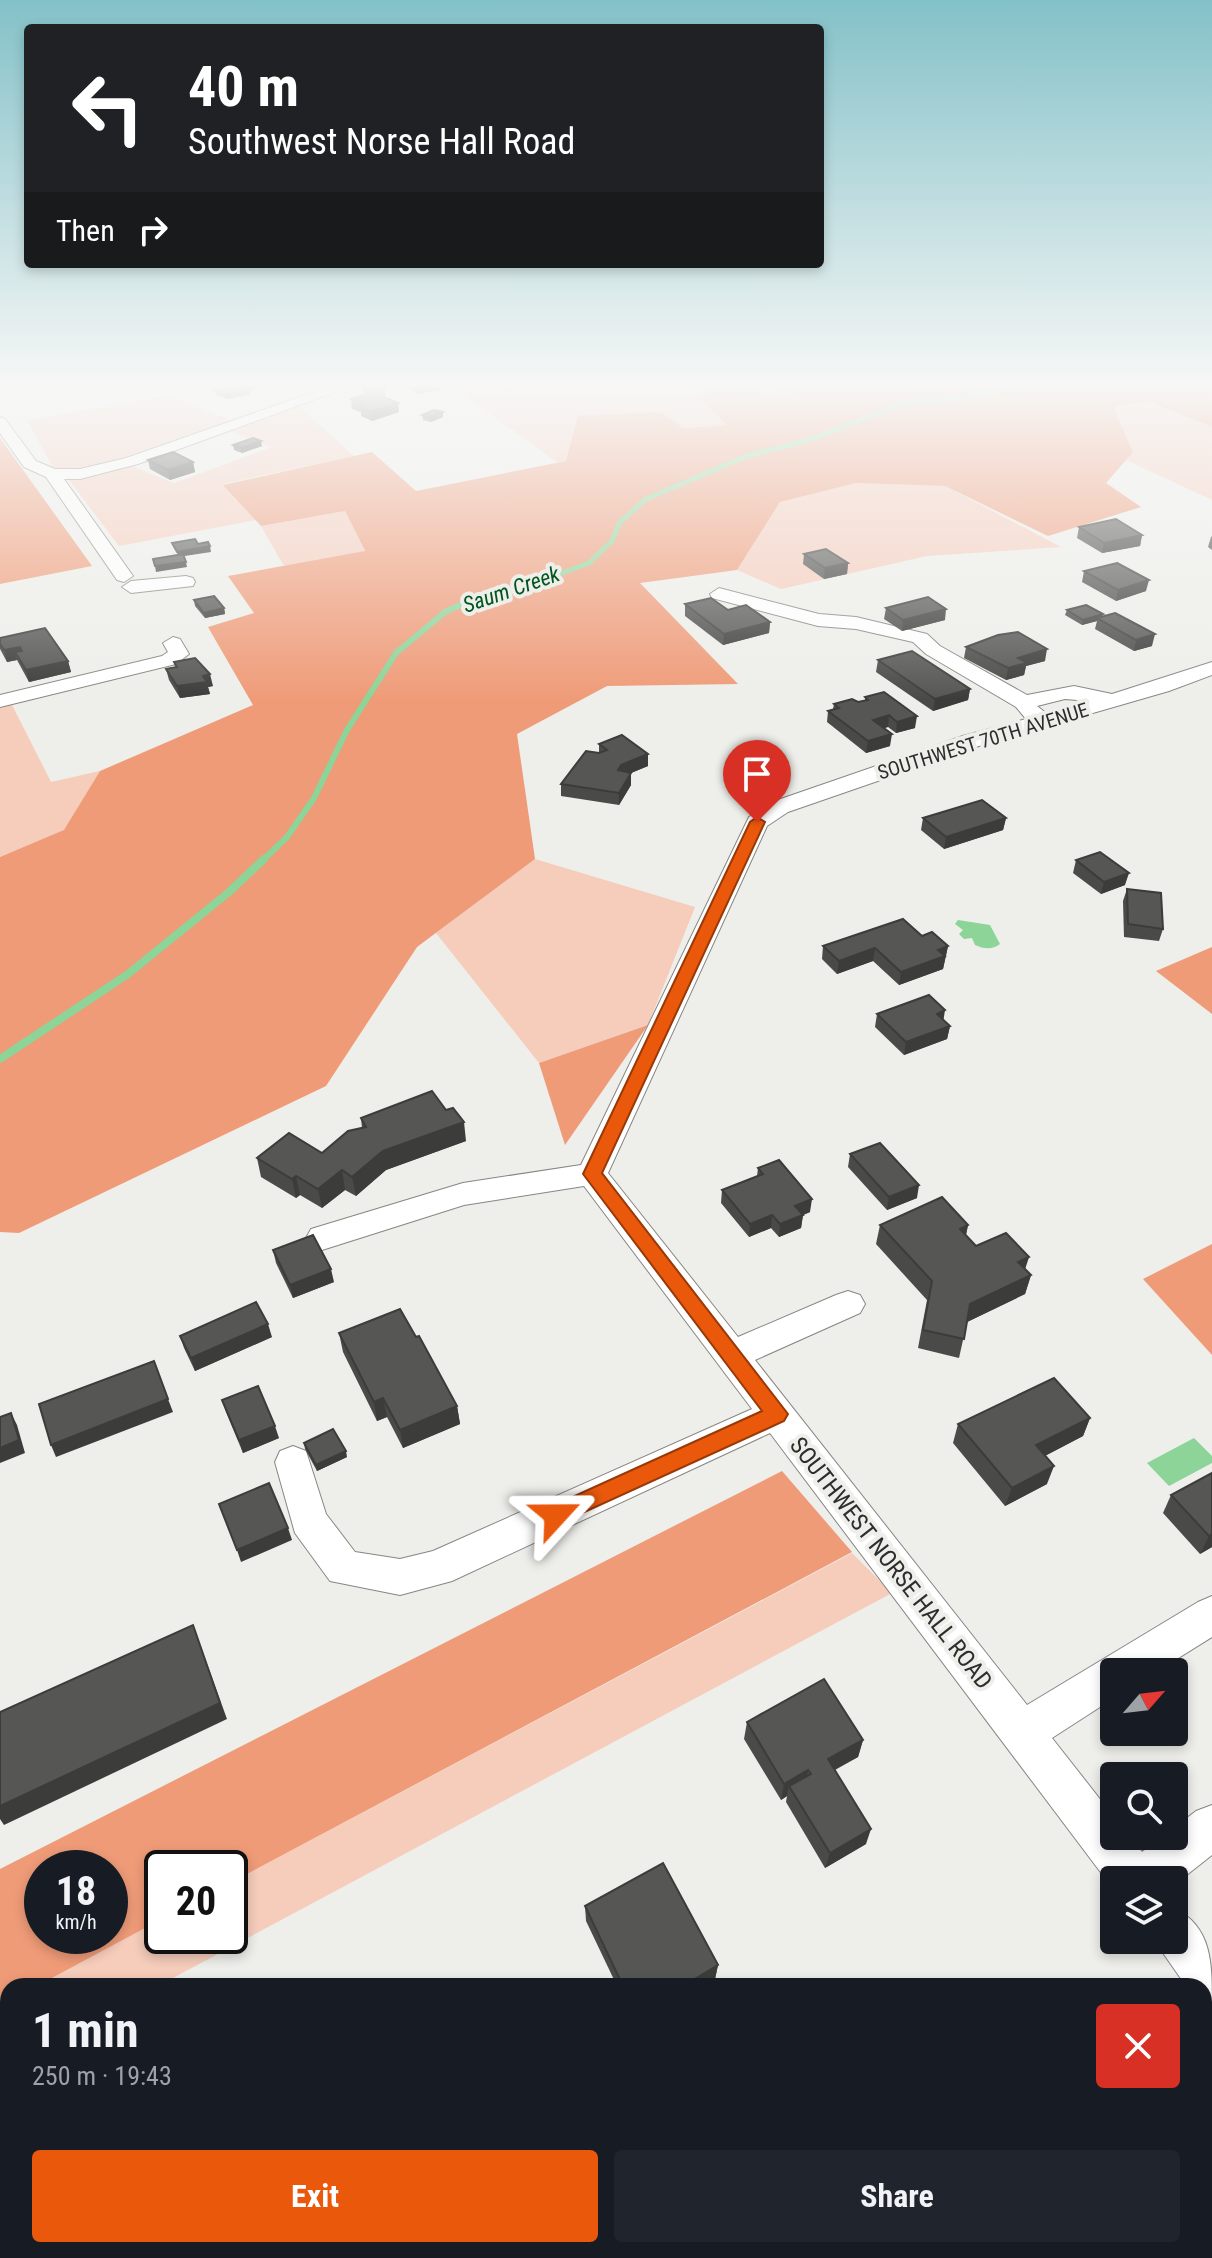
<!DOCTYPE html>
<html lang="en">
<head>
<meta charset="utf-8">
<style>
	:root { --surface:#171b24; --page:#20242c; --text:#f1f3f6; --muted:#9ea1a6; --accent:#ea580c }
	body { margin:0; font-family:"Roboto Condensed",sans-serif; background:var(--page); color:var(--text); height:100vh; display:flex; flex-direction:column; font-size:30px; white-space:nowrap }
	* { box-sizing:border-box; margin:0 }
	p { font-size:26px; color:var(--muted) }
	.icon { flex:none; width:44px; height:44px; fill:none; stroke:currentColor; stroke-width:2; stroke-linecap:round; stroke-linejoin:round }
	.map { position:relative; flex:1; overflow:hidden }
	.panel { position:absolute; left:0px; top:1978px; width:1212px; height:280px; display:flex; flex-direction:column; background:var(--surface); border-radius:24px 24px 0 0; box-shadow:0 4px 12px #0003 }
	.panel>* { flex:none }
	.banner { position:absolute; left:24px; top:24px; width:800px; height:244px; border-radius:8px; box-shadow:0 4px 12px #0003; background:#202124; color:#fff; overflow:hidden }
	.needle { width:52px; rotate:62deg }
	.buttons { position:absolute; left:1100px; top:1658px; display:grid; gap:16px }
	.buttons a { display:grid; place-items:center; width:88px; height:88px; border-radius:8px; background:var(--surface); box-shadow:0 4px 12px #0003; font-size:40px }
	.speed { position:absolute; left:24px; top:1850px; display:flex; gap:16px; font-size:40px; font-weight:700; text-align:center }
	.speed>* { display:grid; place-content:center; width:104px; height:104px; border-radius:50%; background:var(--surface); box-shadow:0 4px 12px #0003; line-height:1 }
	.speed small { font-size:20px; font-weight:400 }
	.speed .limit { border:4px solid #111; border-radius:12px; background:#fff; color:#111 }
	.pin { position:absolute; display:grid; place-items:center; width:68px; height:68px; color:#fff; margin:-82px -34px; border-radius:50% 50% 50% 0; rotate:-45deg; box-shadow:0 0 8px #0007 }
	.pin .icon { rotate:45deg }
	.me { position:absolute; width:88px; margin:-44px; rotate:66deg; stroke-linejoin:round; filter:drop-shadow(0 0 6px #0008) }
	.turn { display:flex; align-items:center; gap:28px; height:168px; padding:0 32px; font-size:36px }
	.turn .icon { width:104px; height:104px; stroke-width:2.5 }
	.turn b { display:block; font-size:56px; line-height:68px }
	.then { display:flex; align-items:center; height:76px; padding:0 32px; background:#0003; gap:16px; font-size:30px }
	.round { display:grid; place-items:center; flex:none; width:84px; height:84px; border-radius:8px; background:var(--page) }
	.headline { display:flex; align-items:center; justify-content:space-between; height:136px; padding:0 32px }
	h1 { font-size:48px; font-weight:700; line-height:60px }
	.cta { display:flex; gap:16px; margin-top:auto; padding:16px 32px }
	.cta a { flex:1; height:92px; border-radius:8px; background:var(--accent); color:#fff; font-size:32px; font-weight:700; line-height:92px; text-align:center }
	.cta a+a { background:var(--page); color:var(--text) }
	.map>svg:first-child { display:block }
	.green { fill:#f6ccbb }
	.forest { fill:#ef9b78; fill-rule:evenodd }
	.water { fill:#8cd497 }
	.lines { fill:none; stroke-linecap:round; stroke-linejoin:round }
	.stream-far2 { stroke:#8cd497; stroke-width:5 }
	.stream-far1 { stroke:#8cd497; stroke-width:6 }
	.stream { stroke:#8cd497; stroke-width:8 }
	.minor-casing { stroke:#878683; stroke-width:2 }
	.minor { fill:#fff; fill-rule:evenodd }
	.wall { fill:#4a4b48 }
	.shaded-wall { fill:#3c3d3b }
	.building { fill:#565754; stroke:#3c3d3b; stroke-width:2 }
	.route { fill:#ea580c; stroke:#983908; stroke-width:2 }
	.labels { text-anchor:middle; stroke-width:8; stroke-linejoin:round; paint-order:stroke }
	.far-street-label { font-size:20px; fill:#2d2d2b; stroke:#eeeeea }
	.far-water-label { font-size:22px; font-style:italic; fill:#00541d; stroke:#eeeeea }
	.street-label { font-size:24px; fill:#2d2d2b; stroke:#eeeeea }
</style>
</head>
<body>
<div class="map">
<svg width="1212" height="2258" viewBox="0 0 1212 2258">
	<rect width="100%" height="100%" fill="#eeeeea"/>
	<g class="green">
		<path d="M449,384H766L805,399L717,386L698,397L728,425L683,428L558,463Z"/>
		<path d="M170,396L230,420L95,467L54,469L27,420Z"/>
		<path d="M1147,401L1212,427V500L1126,460L1133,452L1112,407Z"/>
		<path d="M298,406L354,456L223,484L256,520L119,546L69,480L132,466L174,483L272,447L229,431Z"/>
		<path d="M856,483L945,486L1061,547L927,556L781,589L737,570L780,502Z"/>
		<path d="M345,511L365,552L284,566L261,526Z"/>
		<path d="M12,705L51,782L100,771L64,831L0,857V708Z"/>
		<path d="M535,859L695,907L648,1025L539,1063L436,933Z"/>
		<path d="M852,1553L892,1593L158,1986H37L162,1919V1936H230V1883Z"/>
	</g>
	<g class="forest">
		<path d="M767,384H1212V427L1147,401L1113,407L1133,452L1106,483L1141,507L1048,536L945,486L856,483L780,502L737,570L640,583L738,684L607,686L517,734L535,859L417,947L326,1086L19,1233L0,1232V857L64,830L100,771L253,705L208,627L254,613L228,576L365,551L345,511L261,526L223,485L372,452L416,491L566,461L578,416L661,412L683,428L727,425L698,397L717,386L800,398Z"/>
		<path d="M0,438L92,566L0,584Z"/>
		<path d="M1212,947V1014L1156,971Z"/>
		<path d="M648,1025L565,1145L539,1063Z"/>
		<path d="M1212,1244V1355L1143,1279Z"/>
		<path d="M782,1471L852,1552L230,1883V1868H162V1919L37,1986H8V2001L0,2006V1869ZM110,1868V1936H42V1868Z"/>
	</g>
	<g class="water">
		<path d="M958,920L990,925L1000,944C992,950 984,949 975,945L972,938L964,939L959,934L963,930L955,924Z"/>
		<path d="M1194,1438L1212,1456V1463L1169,1486L1147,1463Z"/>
	</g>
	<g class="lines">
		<path class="stream-far2" d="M510,592L589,563L612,541L620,522L646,499L747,456L809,440L902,404L964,397L1024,384"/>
		<path class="stream-far1" d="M262,861L287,837L314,798L347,730L396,653L445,612L473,599L516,590"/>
		<path class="stream" d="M0,1059L128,974L229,892L264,859"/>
		<defs>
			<g id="minor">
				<path d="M337,384H357L138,464L80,479H64L133,576L124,582L117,580L46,477L24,467L0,433V417L5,419L36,461L55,469H80L126,458Z"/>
				<path d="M186,576L193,578L195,582L193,586L131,593L122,587L131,581Z"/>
				<path d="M719,588L819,614L856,617L927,634L940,646L1027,695L1074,686L1112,694L1212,662V675L1169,691L979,746L788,812L767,826L608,1173L738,1337L836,1295L848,1291L860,1295L865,1304L860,1313L755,1360L1027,1705L1198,1602L1212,1596V1637L1156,1672H1114V1698L1052,1738L1114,1817V1836H1129L1142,1852L1164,1836H1174V1828L1196,1811L1212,1805V1855L1174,1885V1880H1114V1890L770,1433L452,1581L400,1595L330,1581L295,1533L275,1462L280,1451L293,1446L306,1451L326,1514L355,1552L400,1559L433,1551L752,1409L584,1186L464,1205L322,1250L311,1247L306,1238L311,1229L463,1183L581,1165L749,817L772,802L963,736L1026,719L1016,707L926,654L913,642L856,629L818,626L712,598L710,594ZM1065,699L1090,701L1046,713L1037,706Z"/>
				<path d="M173,637L180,639L189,654L176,664L0,707V695L162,656L168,652L163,643Z"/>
				<path d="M1174,1908C1212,1927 1212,1962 1212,2005L1204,2002V1986H1186L1154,1940H1174Z"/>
			</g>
		</defs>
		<use href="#minor" class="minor-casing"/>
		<use href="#minor" class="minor"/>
	</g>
	<g class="wall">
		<path d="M235,384H272L250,390V394L228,399L216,395L215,391L239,388L235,386Z"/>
		<path d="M405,384H442V389L418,394Z"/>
		<path d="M384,388L385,398L399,412L372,421L361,416V412L352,409L351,399L364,395L363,389Z"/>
		<path d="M443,412V417L431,422L423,420L422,415Z"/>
		<path d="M233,445L262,446L242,453L234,450Z"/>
		<path d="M148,460L193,462L195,472L170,480L150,469Z"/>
		<path d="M1079,527L1142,535L1140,546L1102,553L1077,538Z"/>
		<path d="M1212,536V550L1208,547L1211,537Z"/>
		<path d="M804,554L848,563L847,574L824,579L803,564Z"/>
		<path d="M1084,571L1146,591L1116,601L1082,582Z"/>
		<path d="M194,600L224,608L225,614L205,618L195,606Z"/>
		<path d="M685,604L728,610L770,622L769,633L723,645L685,616Z"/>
		<path d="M886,608L945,620L902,631L884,619Z"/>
		<path d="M1067,610L1103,614L1102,616L1152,646L1134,651L1095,629L1097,621L1082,625L1065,615Z"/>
		<path d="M0,638L68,661L71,672L29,682L17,660L7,662L0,649Z"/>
		<path d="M966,647L1045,661L1026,666L1024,675L1006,680L964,658Z"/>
		<path d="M878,660L970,689L968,700L933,711L876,672Z"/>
		<path d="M174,662L213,686L208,687L210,694L180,698L169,680L166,669L175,667Z"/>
		<path d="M865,697L915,728L896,733L888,727L884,728L890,746L866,753L827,722L828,711L833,709L834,704L858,702L865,701Z"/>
		<path d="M599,744L648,766L631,773V785L619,805L561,796V784L599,753Z"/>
		<path d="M923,818H1006L1003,830L944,849L921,830Z"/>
		<path d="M1076,860L1125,885L1101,894L1073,873Z"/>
		<path d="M1127,889L1163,929L1159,941L1124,937L1123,901Z"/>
		<path d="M922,936L948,946L943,969L899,985L873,961L837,974L822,959L823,946Z"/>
		<path d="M877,1014L943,1020L950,1026L947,1039L904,1055L875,1027Z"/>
		<path d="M361,1118L466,1141L386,1170L356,1196L345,1190L322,1208L300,1195L296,1198L261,1177L257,1158L322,1153L362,1128Z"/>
		<path d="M850,1154L917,1198L887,1210L848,1167Z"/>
		<path d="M758,1168L810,1212L803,1215L801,1228L779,1237L771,1228L749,1237L721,1203L722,1190L757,1176Z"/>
		<path d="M880,1225H968L966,1235L976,1246L1025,1269L1031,1275L1025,1294L967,1322L959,1358L918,1348L927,1300L876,1244Z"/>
		<path d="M273,1250L334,1282L293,1298L276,1263Z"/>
		<path d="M339,1333L416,1337L457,1406L460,1424L403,1448L387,1417L377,1421L343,1352Z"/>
		<path d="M180,1336L272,1337L195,1371L184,1348Z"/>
		<path d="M222,1400L279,1438L243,1453L226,1412Z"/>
		<path d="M1090,1418L1083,1436L1045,1456L1047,1484L1005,1506L953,1443L958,1424Z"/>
		<path d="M304,1443L347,1457L317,1471L305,1449Z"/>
		<path d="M1212,1473V1547L1200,1554L1163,1513L1171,1495Z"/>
		<path d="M747,1722L863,1740L858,1757L835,1770L866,1844L825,1868L786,1802L787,1796L781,1800L744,1739Z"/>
		<path d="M585,1906L718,1965L715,1979L704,1986H617L586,1921Z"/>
	</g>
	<g class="shaded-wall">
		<path d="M255,384H272L250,390V394L228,399V395L247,390V386Z"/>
		<path d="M417,384H442V389L418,394Z"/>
		<path d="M398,403L399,412L372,421L371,411Z"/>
		<path d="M443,412V417L431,422V417Z"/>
		<path d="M261,441L262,446L242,453L241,448Z"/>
		<path d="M193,462L195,472L170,480L168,470Z"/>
		<path d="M1142,535L1140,546L1102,553L1104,543Z"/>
		<path d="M210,546L211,552L178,557L177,552Z"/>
		<path d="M186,562L187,567L156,572L155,566Z"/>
		<path d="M848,563L847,574L824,579L825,568Z"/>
		<path d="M1149,580L1146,591L1116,601L1118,590Z"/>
		<path d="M224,608L225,614L205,618L204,613Z"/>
		<path d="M946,609L945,620L902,631L903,620Z"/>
		<path d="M1103,614L1101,620L1097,618V621L1082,625L1083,620Z"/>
		<path d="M770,622L769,633L723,645L724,634Z"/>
		<path d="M1155,634L1152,646L1134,651L1136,640Z"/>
		<path d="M20,647L23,658L15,652L17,660L7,662L4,650Z"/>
		<path d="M1047,649L1045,661L1026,666L1024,675L1006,680L1008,668L1018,658Z"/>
		<path d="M68,661L71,672L29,682L26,670Z"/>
		<path d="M210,674L213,686L208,687L210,694L180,698L177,686Z"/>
		<path d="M970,689L968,700L933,711L935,699Z"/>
		<path d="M889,715L888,727L871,732L873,720Z"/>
		<path d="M917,716L915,728L896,733L897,722Z"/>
		<path d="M892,734L890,746L866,753L868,741Z"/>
		<path d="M648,754V766L631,773V785L619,805L618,770L621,765Z"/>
		<path d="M1006,818L1003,830L944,849L946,837Z"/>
		<path d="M1129,873L1125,885L1101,894L1104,882Z"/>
		<path d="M948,946L943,969L899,985L901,972L938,950Z"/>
		<path d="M875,948L873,961L837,974L839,961Z"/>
		<path d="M945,1010L943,1023L937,1014Z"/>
		<path d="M950,1026L947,1039L904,1055L906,1042Z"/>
		<path d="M464,1122L466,1141L386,1170L356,1196L352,1177L383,1151Z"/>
		<path d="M342,1170L345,1190L322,1208L318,1189Z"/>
		<path d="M296,1176L300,1195L296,1198L292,1179Z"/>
		<path d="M919,1185L917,1198L887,1210L889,1197Z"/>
		<path d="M812,1199L810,1212L803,1215L801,1228L779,1237L780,1224L795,1206Z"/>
		<path d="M772,1215L771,1228L749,1237L750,1224Z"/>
		<path d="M968,1225L964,1244L960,1229Z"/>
		<path d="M1029,1257L1023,1276L1018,1262Z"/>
		<path d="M331,1269L334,1282L293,1298L290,1285Z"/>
		<path d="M1031,1275L1025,1294L965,1323L970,1304Z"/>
		<path d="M268,1324L272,1337L195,1371L191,1358Z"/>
		<path d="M383,1398L387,1417L377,1421L374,1402Z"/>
		<path d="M168,1399L173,1412L56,1457L51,1445Z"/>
		<path d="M457,1406L460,1424L403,1448L400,1430Z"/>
		<path d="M11,1413L17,1425L25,1453L0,1463V1448Z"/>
		<path d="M1090,1418L1083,1436L1029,1464L1036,1445Z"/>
		<path d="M275,1426L279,1438L243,1453L239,1440Z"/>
		<path d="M346,1451L347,1457L317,1471L316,1465Z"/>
		<path d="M1054,1466L1047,1484L1005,1506L1012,1488Z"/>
		<path d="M288,1528L292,1540L241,1562L237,1550Z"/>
		<path d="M1212,1534V1547L1200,1554L1209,1536Z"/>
		<path d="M193,1625L227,1719L4,1825L0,1819V1806Z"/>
		<path d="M863,1740L858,1757L824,1775L828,1759Z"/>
		<path d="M808,1770L805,1786H789L787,1796L781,1800L784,1784Z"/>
		<path d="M871,1829L866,1844L825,1868L830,1853Z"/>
		<path d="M718,1965L715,1979L704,1986H683Z"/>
	</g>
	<g class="building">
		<path d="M230,386L250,390L228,395L215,391Z"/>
		<path d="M384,388V397L398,403L371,411L360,407L366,405L351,399L367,394L363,389Z"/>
		<path d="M434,410L443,412L431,417L422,415Z"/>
		<path d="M253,438L261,441L241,448L233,445Z"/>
		<path d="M173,452L193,462L168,470L148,460Z"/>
		<path d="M1116,519L1142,535L1104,543L1079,527Z"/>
		<path d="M195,539L198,544L208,542L210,546L177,552L172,543Z"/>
		<path d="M826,549L848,563L825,568L804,554Z"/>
		<path d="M183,554L186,562L155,566L153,559Z"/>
		<path d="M1117,563L1149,580L1118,590L1084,571Z"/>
		<path d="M214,596L224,608L204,613L194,600Z"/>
		<path d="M928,597L946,609L903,620L886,608Z"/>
		<path d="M711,598L728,610L746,605L770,622L724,634L685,604Z"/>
		<path d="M1086,605L1103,614L1083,620L1067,610Z"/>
		<path d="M1115,613L1155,634L1136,640L1097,618Z"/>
		<path d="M45,628L68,661L26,670L15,652L22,651L20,647L4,650L0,644V638Z"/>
		<path d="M1018,632L1047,649L1018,658L1027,663L1008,668L966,647L998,635Z"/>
		<path d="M912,651L970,689L935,699L878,660Z"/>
		<path d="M195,658L210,674L203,676L207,682L177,686L166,669L177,667L174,662Z"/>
		<path d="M884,692L917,716L897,722L889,715L873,720L892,734L868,741L828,711L839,708L834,704L852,699L858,702L868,700L865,697Z"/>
		<path d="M622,735L648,754L621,765L618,770L631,773L619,793L561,784L586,751L599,753L607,750L599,744Z"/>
		<path d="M982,800L1006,818L946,837L923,818Z"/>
		<path d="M1100,852L1129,873L1104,882L1076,860Z"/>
		<path d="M1127,889L1161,893L1163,929L1128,924Z"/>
		<path d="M903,919L922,936L932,932L948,946L938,950L945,956L901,972L875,948L839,961L823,946Z"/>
		<path d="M929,995L945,1010L937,1014L950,1026L906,1042L877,1014Z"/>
		<path d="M432,1091L446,1110L453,1108L464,1122L383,1151L352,1177L342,1170L318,1189L296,1176L292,1179L257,1158L289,1133L322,1153L348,1131L366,1127L361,1118Z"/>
		<path d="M880,1143L919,1185L889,1197L850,1154Z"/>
		<path d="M779,1160L812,1199L795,1206L803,1215L780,1224L772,1215L750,1224L722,1190L763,1174L758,1168Z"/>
		<path d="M942,1197L968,1225L960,1229L976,1246L1006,1233L1029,1257L1018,1262L1031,1275L970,1304L964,1339L923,1330L932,1281L880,1225Z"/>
		<path d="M313,1235L331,1269L290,1285L273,1250Z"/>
		<path d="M256,1302L268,1324L191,1358L180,1336Z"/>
		<path d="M400,1309L416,1337L419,1336L457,1406L400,1430L383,1398L374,1402L339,1333Z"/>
		<path d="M154,1361L168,1399L51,1445L39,1404Z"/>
		<path d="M1054,1378L1090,1418L1036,1445L1054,1466L1012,1488L958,1424Z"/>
		<path d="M258,1386L275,1426L239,1440L222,1400Z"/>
		<path d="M11,1413L19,1440L0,1448V1417Z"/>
		<path d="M333,1429L346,1451L316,1465L304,1443Z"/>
		<path d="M1212,1473V1534L1209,1536L1171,1495Z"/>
		<path d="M269,1483L288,1528L237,1550L219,1504Z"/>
		<path d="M193,1625L220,1703L0,1806V1712Z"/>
		<path d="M824,1679L863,1740L828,1759L871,1829L830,1853L789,1786L811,1774L808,1770L784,1784L747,1722Z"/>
		<path d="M663,1863L718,1965L683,1986H623L585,1906Z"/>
	</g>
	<linearGradient id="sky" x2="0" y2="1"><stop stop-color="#83c1c8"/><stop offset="0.55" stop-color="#f7f7f6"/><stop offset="1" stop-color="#f7f7f6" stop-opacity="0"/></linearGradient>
	<rect width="1212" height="700" fill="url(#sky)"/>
	<path class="route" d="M757,817L765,822L602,1173L788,1414L784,1421L556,1525L548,1522L544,1515L548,1508L762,1411L583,1174L750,822Z"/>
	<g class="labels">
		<g class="far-street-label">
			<text transform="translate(983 741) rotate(-17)" y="7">SOUTHWEST 70TH AVENUE</text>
		</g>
		<g class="far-water-label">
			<text transform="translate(511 589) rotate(-19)" y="8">Saum Creek</text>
		</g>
		<g class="street-label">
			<text transform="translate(891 1563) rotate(52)" y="8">SOUTHWEST NORSE HALL ROAD</text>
		</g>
	</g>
</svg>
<div class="buttons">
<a><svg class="needle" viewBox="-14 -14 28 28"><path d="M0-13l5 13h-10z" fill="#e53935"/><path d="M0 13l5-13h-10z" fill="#9ea1a6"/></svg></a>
<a><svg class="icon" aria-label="search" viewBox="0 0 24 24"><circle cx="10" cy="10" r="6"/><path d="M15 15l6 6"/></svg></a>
<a><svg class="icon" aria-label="layers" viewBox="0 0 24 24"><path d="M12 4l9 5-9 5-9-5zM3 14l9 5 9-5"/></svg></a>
</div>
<div class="speed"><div>18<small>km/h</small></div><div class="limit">20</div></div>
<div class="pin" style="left:757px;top:822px;background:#d93025"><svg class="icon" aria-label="arrive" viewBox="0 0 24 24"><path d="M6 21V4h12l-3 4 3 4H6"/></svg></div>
<svg class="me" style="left:556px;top:1515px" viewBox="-20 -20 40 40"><path d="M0-17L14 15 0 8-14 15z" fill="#ea580c" stroke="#fff" stroke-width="4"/></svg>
<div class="banner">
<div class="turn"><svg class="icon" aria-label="left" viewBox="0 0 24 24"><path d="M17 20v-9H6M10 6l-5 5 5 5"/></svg><div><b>40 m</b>Southwest Norse Hall Road</div></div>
<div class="then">Then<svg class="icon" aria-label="right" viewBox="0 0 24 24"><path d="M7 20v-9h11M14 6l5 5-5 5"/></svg></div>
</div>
<section class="panel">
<div class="headline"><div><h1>1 min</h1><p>250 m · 19:43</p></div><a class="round" style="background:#d93025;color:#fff"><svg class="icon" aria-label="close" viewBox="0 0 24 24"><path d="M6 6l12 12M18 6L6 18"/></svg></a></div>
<div class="cta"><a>Exit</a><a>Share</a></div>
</section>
</div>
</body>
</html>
